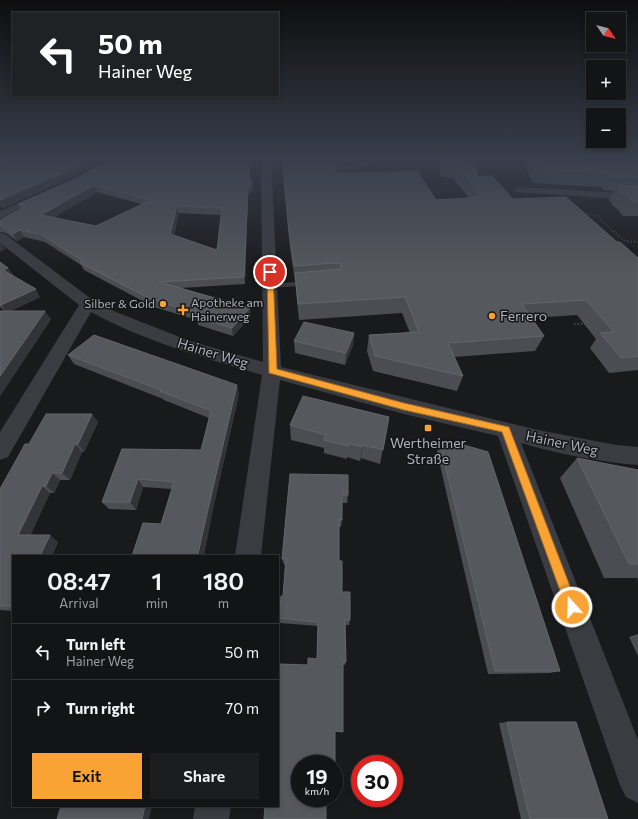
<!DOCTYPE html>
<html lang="en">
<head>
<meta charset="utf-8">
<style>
	:root { --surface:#131415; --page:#1c1d1e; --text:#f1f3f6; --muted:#9d9ea0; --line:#323334; --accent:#f9a334 }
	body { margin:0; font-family:Commissioner,sans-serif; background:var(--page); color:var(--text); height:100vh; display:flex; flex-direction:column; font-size:15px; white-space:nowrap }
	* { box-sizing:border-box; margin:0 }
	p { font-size:13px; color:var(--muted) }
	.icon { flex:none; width:22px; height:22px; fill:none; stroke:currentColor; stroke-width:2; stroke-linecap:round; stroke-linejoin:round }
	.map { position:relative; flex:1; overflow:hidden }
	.sheet { position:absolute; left:12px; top:555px; width:267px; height:252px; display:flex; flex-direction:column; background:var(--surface); border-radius:0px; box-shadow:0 2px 6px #0003,0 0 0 1px var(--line) }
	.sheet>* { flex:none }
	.top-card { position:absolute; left:12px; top:12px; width:267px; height:84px; border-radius:0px; box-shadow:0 2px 6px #0003,0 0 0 1px var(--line); background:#202124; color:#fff; overflow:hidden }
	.needle { width:26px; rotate:125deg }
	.tools { position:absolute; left:586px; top:12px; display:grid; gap:8px }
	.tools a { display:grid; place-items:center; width:40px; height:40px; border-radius:0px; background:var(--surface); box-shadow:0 2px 6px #0003,0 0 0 1px var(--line); font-size:20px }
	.speed { position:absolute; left:291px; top:755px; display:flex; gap:8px; font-size:20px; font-weight:700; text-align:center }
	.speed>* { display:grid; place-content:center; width:52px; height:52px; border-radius:50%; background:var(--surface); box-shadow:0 2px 6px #0003,0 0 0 1px var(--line); line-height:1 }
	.speed small { font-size:10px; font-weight:400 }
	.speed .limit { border:6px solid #d22; background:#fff; color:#111 }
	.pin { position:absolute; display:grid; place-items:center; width:34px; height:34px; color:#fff; margin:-17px; border:2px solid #fff; border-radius:50%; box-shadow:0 1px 4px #0007 }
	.me { position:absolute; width:44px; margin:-22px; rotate:340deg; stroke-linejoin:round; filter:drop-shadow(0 0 3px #0008) }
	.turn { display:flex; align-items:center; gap:14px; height:84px; padding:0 20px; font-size:18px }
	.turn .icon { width:52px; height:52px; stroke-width:2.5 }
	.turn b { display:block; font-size:28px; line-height:34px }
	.eta { display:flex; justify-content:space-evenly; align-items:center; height:68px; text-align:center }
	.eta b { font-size:24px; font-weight:600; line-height:28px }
	.cta { display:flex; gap:8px; margin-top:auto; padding:8px 20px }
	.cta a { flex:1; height:46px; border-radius:0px; background:var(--accent); color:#111; font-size:16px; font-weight:600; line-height:46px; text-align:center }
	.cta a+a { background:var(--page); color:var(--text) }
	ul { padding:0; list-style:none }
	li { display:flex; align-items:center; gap:12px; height:56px; padding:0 20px; border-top:1px solid var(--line) }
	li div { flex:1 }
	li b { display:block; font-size:15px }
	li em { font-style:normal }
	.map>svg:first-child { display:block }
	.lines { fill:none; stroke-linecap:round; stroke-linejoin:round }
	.path-far1 { stroke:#404348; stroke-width:1.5; stroke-dasharray:1 1.5; stroke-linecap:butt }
	.path { stroke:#404348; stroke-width:2; stroke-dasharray:1.5 2; stroke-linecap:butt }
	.lane { fill:#3a3c41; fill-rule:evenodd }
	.street { fill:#3a3c41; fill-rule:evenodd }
	.wall { fill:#4a4d51; fill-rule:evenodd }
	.shaded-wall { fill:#323437 }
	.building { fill:#55585d; stroke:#62666c; fill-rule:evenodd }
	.route { fill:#f9a334; stroke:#a26a22 }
	.poi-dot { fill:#f9a334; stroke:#141517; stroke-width:1.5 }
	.labels { text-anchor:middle; stroke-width:3; stroke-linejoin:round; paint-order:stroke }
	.far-poi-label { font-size:12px; fill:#abb2bc; stroke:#141517; text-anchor:start }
	.poi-label { font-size:14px; fill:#abb2bc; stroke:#141517; text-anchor:start }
	.street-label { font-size:14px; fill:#abb2bc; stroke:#141517 }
</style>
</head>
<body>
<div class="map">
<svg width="638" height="819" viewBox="0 0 638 819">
	<rect width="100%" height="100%" fill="#191a1c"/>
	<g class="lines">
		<g class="path-far1">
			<path d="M390,175L394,164V158"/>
			<path d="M583,213L599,216L602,221L614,232"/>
		</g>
		<g class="path">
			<path d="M613,231L625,241L638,242"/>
			<path d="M574,324H588"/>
		</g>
		<path class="lane" d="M308,281H311V285L271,288L267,286L271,284Z"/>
		<g class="street">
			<path d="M261,158H271L281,367L538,430L616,445L638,447V465C599,462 559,454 521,443L638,740V803L626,797L620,785L498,436L404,414L280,380L261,556H235L262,375C206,358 143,341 91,312L8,457L0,460V432L79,305L0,243V233L5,234L94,301L116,312L190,341L263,362Z"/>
			<path d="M278,158H306L352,164L362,162L364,158H374L370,166L352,170L283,161Z"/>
			<path d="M519,187L638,194V200L515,192L513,190Z"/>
			<path d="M44,193L48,194L50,196L48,198L0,220V211Z"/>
			<path d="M195,806H231L229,819H193Z"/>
		</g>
	</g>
	<g class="wall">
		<path d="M282,158H355V159L352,162H346V171L343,174L436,200L469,198L453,178L440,176L439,158H474L478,177L513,199L617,242L638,258V370L609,373L590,348L596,339L577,315L531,318L544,336L535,351L454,357L463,376L457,391L373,371L367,351L369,335L410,333L402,313L299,320L295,281L290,247Z"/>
		<path d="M522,158H638V216H623L616,208L614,207L609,200L614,191L603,190L601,187L533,183Z"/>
		<path d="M250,167V179L253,191L248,194L245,284L181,288L251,316L233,336L198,325L197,320L154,307L84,270L81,265L45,242L24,237L17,241L6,233L0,232V221L20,209L18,204L75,179ZM97,192L142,204L96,226L53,218ZM179,213L221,215L217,250L174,235Z"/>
		<path d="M0,262L8,268L13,275H12L40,297L11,311L51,319L0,396V311H5L0,307Z"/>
		<path d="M354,333L353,345L345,365L295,353L294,341Z"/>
		<path d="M68,355L239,394L215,500L161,524L172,489L143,487L136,510L109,509L102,502L122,449L201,450L209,418L164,400L163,399L74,364Z"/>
		<path d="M389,417L380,464L361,458L360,461L347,457V459L324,453V448L291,440L290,425Z"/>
		<path d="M98,422L84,452H82L70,480H60L54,493H50L30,535L58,542L52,556H13V611L0,610V489L29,444Z"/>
		<path d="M440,444L560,671L550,673L488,674L437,452Z"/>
		<path d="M577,458L638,470V581L637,578H604L560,478Z"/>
		<path d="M290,474L348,495L347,503H342V520L341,527H339V561L342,592L350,620L349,625H345L346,662L345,665H308L317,659L318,626L280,623L279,618L283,596L285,565H284L282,559Z"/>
		<path d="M638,634V656L629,637Z"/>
		<path d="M507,722L608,819H521L499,723Z"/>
	</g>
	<g class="shaded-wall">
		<path d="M92,158H107L68,179L2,209L0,206V200Z"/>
		<path d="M251,158H256L250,167V183L249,176V160Z"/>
		<path d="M346,158V171L332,188V174Z"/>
		<path d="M352,158H355V159L352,162Z"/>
		<path d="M252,184L253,191L248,194L245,284L244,277L248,188Z"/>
		<path d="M94,185L97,192L45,223L41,215Z"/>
		<path d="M177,206L179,213L173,241L170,234Z"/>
		<path d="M20,230L24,237L17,241L13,234Z"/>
		<path d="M0,242L5,249L0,252Z"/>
		<path d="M8,268L13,275L8,277L3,270Z"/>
		<path d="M36,289L40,297L7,313L1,305Z"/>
		<path d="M250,308L251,316L233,336L232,328Z"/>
		<path d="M45,311L51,319L0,396V376Z"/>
		<path d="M354,333L353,345L345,365L346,353Z"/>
		<path d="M237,385L239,394L215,500L204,556H199L212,492Z"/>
		<path d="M92,414L98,422L84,452L78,444Z"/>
		<path d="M75,444L82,452L70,480L62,473Z"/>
		<path d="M363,445L361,458L360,461L362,447Z"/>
		<path d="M52,473L60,480L54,493L46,486Z"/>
		<path d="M138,479L143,487L136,510L130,502Z"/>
		<path d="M42,486L50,493L28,541L18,535Z"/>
		<path d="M50,535L58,542L52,556H40Z"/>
		<path d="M13,601V607L11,606Z"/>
		<path d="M145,806H152L149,819H142Z"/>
	</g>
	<g class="building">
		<path d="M0,158H92L65,172L0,200Z"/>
		<path d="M112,158H251L249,160V176L252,184L248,188L244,277L159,282L250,308L232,328L196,317L199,314L151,299L80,263L83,261L40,234L20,230L13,234L1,226L0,225V221L26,206L18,204L75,179ZM94,185L151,200L96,226L41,215ZM177,206L222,208L217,250L170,234Z"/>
		<path d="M282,158H346L332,174L417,171L436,200L483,197L456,165L443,163L442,158H474L478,177L492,176L513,199L566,197L617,242H620L638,258V356L621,358L600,333L614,332L586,300L522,304L544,336L448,343L463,376L375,356L369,335L419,332L405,297L298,304L295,273L340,269L341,264L336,263L294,266L289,233Z"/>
		<path d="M533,158H638V178L611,176L608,173L538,169Z"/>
		<path d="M617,185L638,187V201H632L625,193H622Z"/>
		<path d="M0,262L8,268L3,270L36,289L1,305L0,304Z"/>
		<path d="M0,311H45L0,376Z"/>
		<path d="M304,322L354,333L346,353L294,341Z"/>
		<path d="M94,335L237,385L212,492L198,555L200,556H132L143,523L161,524L174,482L138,479L130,502H102L122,449L201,450L211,411L160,391L161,390L68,355Z"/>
		<path d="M303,396L389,417L383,450L363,445L362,447L348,443V446L324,440L326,435L290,425Z"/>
		<path d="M46,414H92L78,444H75L62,473H52L46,486H42L18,535H50L40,556H13V601L11,606H0V489L25,444H29Z"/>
		<path d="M457,443L488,452L560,671H495L440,444Z"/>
		<path d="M577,458L638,470V564H629Z"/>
		<path d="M290,474L348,475V495H342V520L339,519V561H342V592H350V620H345L346,662H343V732L335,731V771H334V764H300V798H326V819H264L265,806H278V664L308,665V658L317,659L318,622L279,618L281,596H283L286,559H282Z"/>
		<path d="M507,722H576L608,819H530Z"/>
		<path d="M61,806H145L142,819H57Z"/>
	</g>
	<linearGradient id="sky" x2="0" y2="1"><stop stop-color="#0e0e0f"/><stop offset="0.58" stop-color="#383e4b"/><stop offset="1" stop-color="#383e4b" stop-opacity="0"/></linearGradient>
	<rect width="638" height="273" fill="url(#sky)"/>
	<path class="route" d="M270,270L273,272L277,369L404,403L509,427L578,607L576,612L572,614L567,612L566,607L502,432L404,410L269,373L267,272Z"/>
	<g class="poi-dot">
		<circle cx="163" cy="304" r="4"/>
		<path d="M181 304h4v4h4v4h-4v4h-4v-4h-4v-4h4z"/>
		<circle cx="492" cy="316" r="4"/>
		<rect x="424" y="424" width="8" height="8" rx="2"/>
	</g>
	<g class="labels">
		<g class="far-poi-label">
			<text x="191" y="307">Apotheke am<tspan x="191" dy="14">Hainerweg</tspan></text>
			<text x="155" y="308" text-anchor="end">Silber &amp; Gold</text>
		</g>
		<g class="poi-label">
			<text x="500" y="321">Ferrero</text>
			<text x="428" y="448" text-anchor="middle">Wertheimer<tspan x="428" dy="16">Straße</tspan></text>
		</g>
		<g class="street-label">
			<text transform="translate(213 353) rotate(17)" y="5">Hainer Weg</text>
			<text transform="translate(562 443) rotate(12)" y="5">Hainer Weg</text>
		</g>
	</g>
</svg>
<div class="tools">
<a><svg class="needle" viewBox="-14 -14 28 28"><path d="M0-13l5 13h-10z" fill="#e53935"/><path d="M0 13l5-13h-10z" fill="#9d9ea0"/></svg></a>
<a>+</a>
<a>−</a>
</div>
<div class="speed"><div>19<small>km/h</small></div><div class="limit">30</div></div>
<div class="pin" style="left:270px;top:272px;background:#d93025"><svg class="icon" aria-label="arrive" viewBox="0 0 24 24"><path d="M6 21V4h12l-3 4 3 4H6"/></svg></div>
<svg class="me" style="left:572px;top:607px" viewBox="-20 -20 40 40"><circle r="17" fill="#f9a334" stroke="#fff" stroke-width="3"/><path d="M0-11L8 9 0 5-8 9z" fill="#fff"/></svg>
<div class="top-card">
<div class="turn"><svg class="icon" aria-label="left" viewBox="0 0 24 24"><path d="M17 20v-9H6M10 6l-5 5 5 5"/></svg><div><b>50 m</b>Hainer Weg</div></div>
</div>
<section class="sheet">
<div class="eta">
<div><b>08:47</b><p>Arrival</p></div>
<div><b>1</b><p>min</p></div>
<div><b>180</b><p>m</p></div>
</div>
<ul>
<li><svg class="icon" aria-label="left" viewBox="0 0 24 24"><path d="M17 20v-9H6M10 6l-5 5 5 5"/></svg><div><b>Turn left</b><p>Hainer Weg</p></div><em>50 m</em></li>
<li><svg class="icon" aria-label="right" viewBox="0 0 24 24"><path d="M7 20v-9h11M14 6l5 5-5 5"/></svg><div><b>Turn right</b></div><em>70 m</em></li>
</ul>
<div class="cta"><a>Exit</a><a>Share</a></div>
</section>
</div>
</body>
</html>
